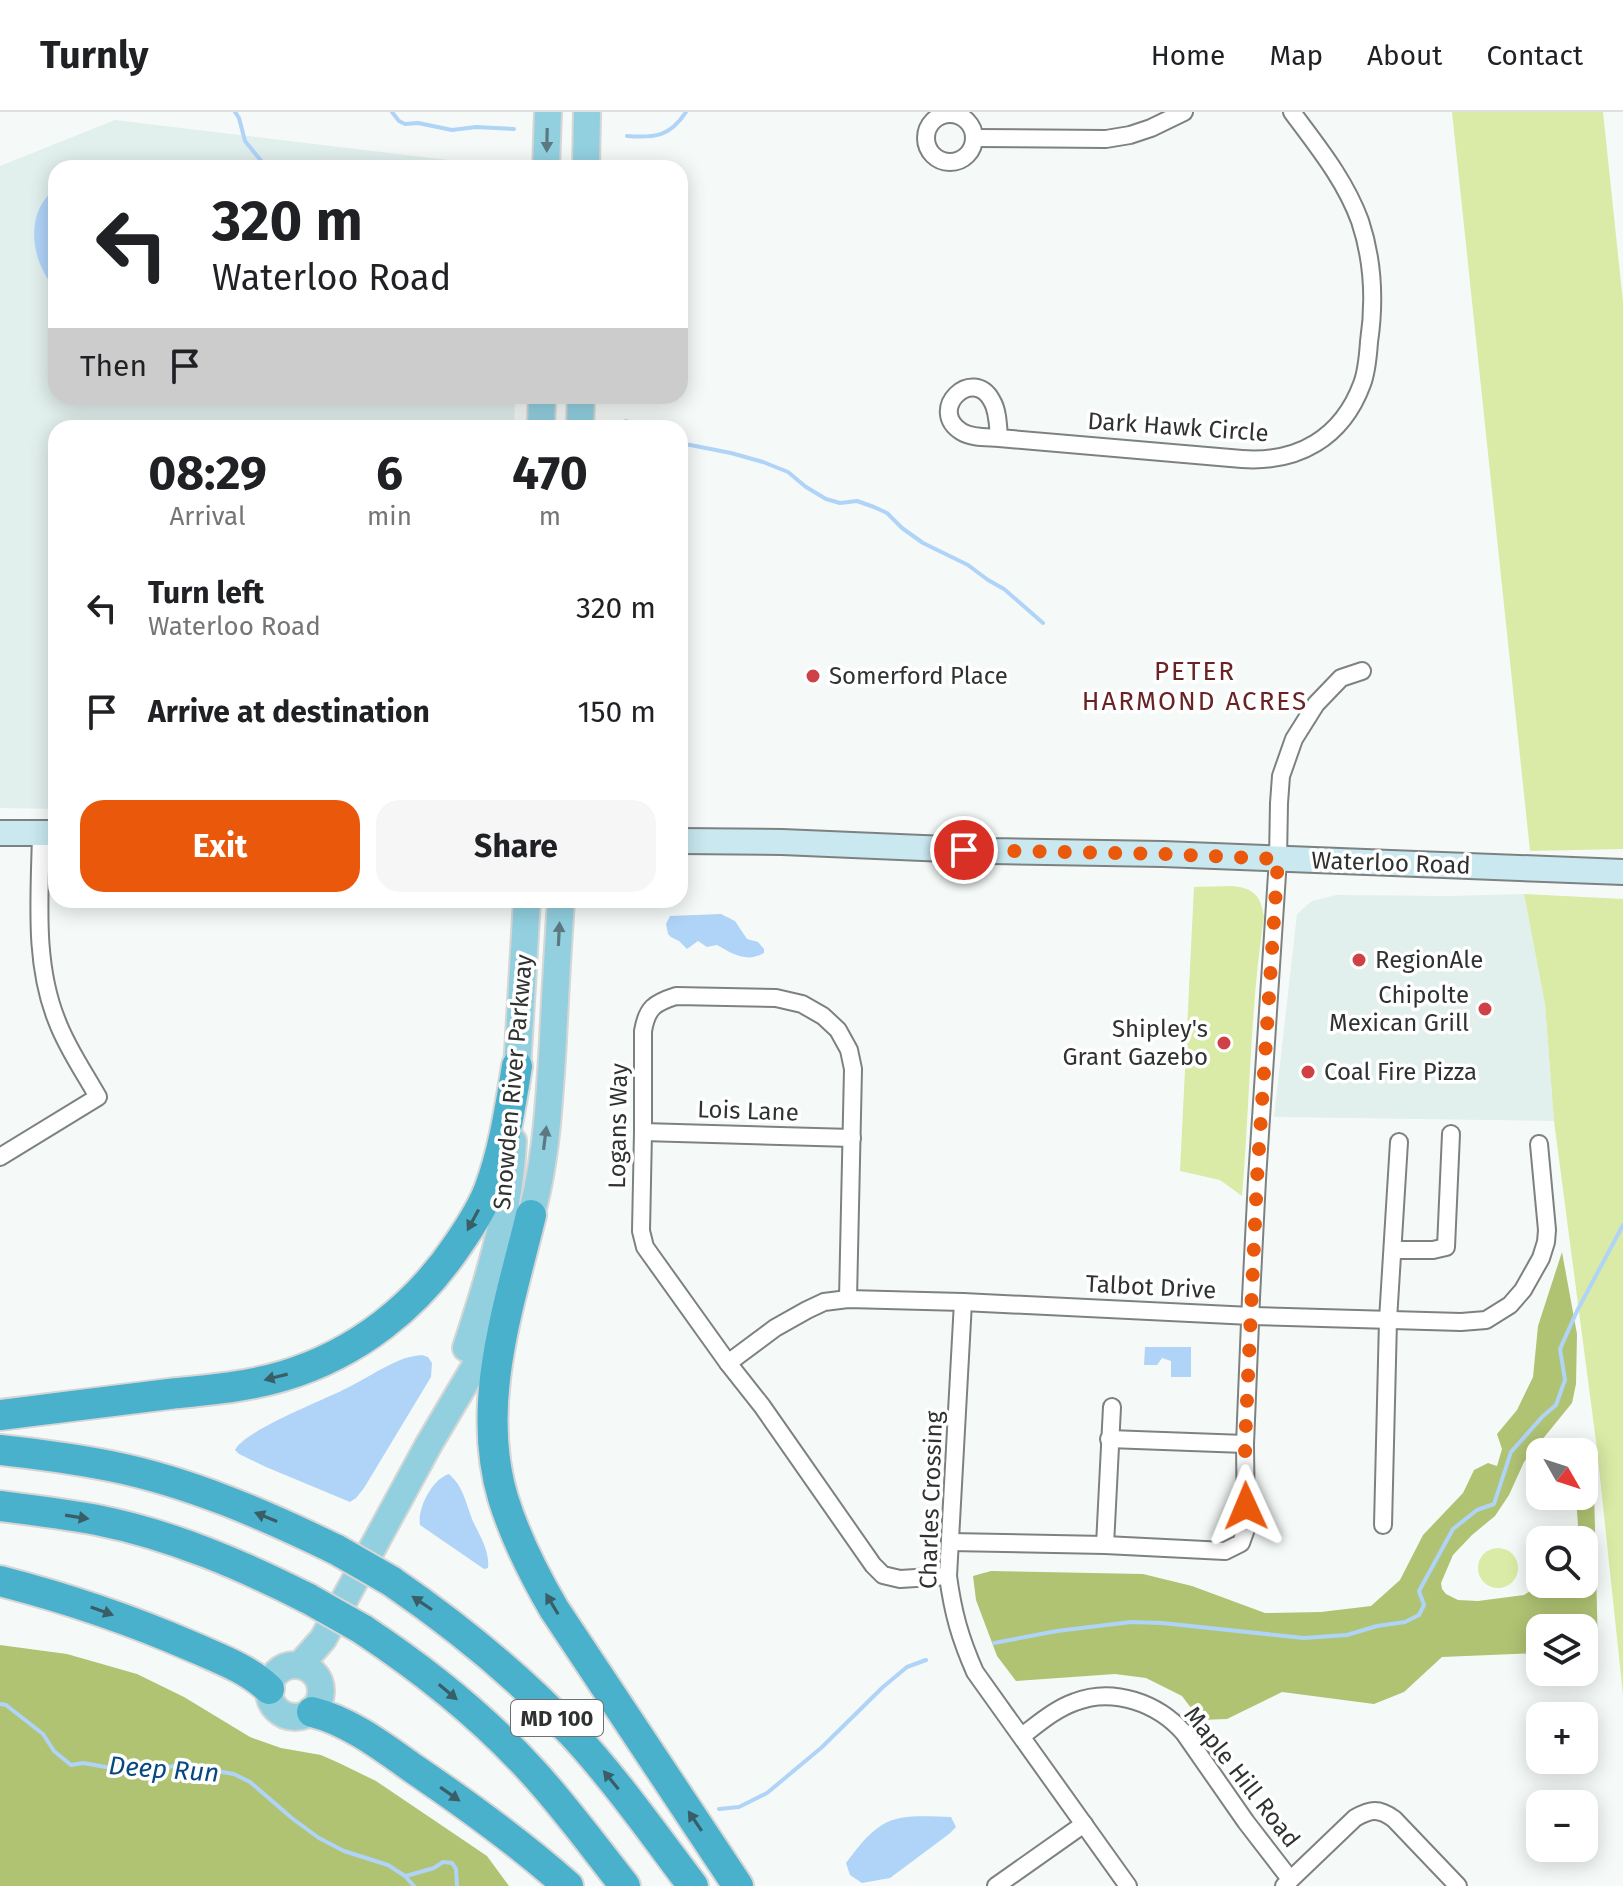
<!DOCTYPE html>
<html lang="en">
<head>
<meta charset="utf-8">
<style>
	:root { --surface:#fff; --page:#f6f6f6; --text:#202124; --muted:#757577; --line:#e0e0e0; --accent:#ea580c }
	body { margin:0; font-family:"Fira Sans",sans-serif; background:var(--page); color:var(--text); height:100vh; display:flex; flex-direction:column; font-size:30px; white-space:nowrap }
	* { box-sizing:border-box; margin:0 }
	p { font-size:26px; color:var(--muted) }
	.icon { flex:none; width:44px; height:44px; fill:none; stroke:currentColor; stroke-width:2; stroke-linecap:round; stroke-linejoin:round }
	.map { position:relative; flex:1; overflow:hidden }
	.panel { position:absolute; left:48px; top:308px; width:640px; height:488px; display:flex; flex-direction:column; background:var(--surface); border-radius:24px; box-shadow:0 4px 20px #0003 }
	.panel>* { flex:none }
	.top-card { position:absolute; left:48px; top:48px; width:640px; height:244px; border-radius:24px; box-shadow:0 4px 20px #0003; background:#fff; color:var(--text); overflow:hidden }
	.needle { width:52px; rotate:129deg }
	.tools { position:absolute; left:1526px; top:1326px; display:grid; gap:16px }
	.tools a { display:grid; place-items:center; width:72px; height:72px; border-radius:16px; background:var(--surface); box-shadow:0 4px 20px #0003; font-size:40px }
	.pin { position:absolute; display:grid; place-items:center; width:68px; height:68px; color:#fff; margin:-34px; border:4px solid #fff; border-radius:50%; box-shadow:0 2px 8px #0007 }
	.me { position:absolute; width:88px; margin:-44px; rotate:359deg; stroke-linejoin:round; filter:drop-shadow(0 0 6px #0008) }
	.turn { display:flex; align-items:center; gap:28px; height:168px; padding:0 32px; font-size:36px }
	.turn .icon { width:104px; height:104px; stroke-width:2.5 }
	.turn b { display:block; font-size:56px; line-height:68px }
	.then { display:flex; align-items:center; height:76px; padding:0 32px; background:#0003; gap:16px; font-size:30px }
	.eta { display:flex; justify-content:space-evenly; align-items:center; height:136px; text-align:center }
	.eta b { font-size:48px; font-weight:700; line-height:56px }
	.action { display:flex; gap:16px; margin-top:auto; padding:16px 32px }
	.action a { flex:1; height:92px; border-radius:24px; background:var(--accent); color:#fff; font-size:32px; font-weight:700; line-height:92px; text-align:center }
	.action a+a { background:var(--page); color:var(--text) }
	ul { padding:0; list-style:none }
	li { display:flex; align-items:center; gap:24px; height:104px; padding:0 32px }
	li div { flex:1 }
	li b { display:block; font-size:30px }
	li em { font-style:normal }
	header { display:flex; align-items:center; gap:48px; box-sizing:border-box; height:112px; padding:0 40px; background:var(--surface); border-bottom:2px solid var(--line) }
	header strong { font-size:38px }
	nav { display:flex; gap:44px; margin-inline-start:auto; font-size:28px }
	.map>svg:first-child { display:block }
	.built { fill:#e1efed }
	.green { fill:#d9eba6 }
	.forest { fill:#b0c373 }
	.water { fill:#b0d3f8 }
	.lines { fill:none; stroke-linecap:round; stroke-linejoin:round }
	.stream { stroke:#b0d3f8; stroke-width:4 }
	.street-casing { stroke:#7d8281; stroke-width:20 }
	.secondary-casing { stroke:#7d8281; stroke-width:28 }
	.primary-casing { stroke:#d6d6d6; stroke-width:30 }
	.highway-casing { stroke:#d6d6d6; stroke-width:34 }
	.street { stroke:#fff; stroke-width:16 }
	.secondary { stroke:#c9e8f0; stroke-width:24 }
	.primary { stroke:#92d0e0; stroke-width:26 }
	.highway { stroke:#4ab1cc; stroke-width:30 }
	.highway-bridge-casing { stroke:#d6d6d6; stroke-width:34; stroke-linecap:butt }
	.highway-bridge { stroke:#4ab1cc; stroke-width:30 }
	.oneway { fill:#5c7980 }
	.oneway2 { fill:#395e68 }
	.route { stroke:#ea580c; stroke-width:14; stroke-dasharray:0 25.2 }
	.poi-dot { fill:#d04047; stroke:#fff; stroke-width:3 }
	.labels { text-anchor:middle; stroke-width:7; stroke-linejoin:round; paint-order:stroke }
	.shield { fill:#fff; stroke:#6e7070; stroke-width:2 }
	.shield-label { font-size:22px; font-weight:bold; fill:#303232 }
	.street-label { font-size:24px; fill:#303232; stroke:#fff }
	.poi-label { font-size:24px; fill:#303232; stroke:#fff; text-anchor:start }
	.neighbourhood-label { font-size:26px; letter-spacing:2px; fill:#692325; stroke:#fff }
	.water-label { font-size:26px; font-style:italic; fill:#064980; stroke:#fff }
</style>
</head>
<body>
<header>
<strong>Turnly</strong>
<nav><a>Home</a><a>Map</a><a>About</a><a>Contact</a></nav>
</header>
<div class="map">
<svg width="1623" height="1774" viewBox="0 0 1623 1774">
	<rect width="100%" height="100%" fill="#f5faf9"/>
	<g class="built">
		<path d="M115,8L514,56H56V284H515L514,316H56V697L0,696V54Z"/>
		<path d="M1524,782L1545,892L1554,1009L1274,1005L1297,802L1312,789L1336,783L1450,784Z"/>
	</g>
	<g class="green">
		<path d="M1452,0H1603L1623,190V737L1530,739Z"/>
		<path d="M1232,774C1254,776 1261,784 1264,805C1250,897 1250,991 1242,1084L1220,1068L1180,1059L1194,775Z"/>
		<path d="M1524,782L1623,787V1583L1597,1337L1554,1009L1545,892Z"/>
		<circle cx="1498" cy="1456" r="20"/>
	</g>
	<g class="forest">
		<path d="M1562,1140L1577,1222L1576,1272L1572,1291L1524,1350L1509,1383L1495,1404L1472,1423L1453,1443L1441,1471L1442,1477L1446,1482L1458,1488L1478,1489L1524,1483L1541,1472H1584V1428H1579L1576,1384H1584V1340H1573V1337L1593,1336L1598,1538L1584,1539V1516H1540V1541L1442,1545L1404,1580L1374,1592L1282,1580L1227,1607L1200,1608L1182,1584L1146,1566L1115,1562L1016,1569L997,1544L976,1488L973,1464L991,1459L1143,1462L1192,1474L1265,1501L1321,1500L1371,1494L1400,1468L1423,1423L1463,1381L1474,1358L1488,1351L1497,1354L1502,1337L1497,1322L1517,1298L1533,1265L1538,1214Z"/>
		<path d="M0,1533L67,1542L137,1562L184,1585L250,1625L281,1636L321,1643L339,1651L376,1669L487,1744L509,1774H0Z"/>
	</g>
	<g class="water">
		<path d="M56,76V178C31,150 23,101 56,76Z"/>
		<path d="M721,802L735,809L747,827L758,830L764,837V841C746,851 733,842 717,833L707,835L698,829L687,837L679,829L671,825L668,822L666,812L670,804Z"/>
		<path d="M1145,1235H1191V1265H1171V1249L1162,1246L1157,1253H1144Z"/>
		<path d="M422,1243L428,1245L432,1251L431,1265L364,1376L356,1386L350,1390L266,1355L239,1342L235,1338C244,1319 321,1289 343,1278C362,1269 379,1257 398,1249C406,1245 414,1244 422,1243Z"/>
		<path d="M449,1362C463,1374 466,1391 472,1407C479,1423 490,1438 488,1456L484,1457L420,1413C417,1397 432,1367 449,1362Z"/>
		<path d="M951,1705L956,1715L949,1722L890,1766L862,1771L850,1763L846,1751C856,1738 867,1722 882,1713C901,1701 930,1705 951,1705Z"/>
	</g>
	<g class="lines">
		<g class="stream">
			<path d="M235,0L239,6L245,29L267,56"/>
			<path d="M392,0L399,9L405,12L418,11L452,18L476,15L514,17"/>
			<path d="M627,24C654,26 670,25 686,0"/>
			<path d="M626,309L644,316"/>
			<path d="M680,331L731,341L763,350L788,360L806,375L826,387L840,391L857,389L874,395L887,401L902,416L923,431L968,453L988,468L1004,477L1043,511"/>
			<path d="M994,1531L1057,1519L1131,1510L1162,1511L1304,1526L1347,1523L1377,1514L1405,1510L1419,1503L1424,1493L1419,1479L1453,1417L1477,1398L1494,1392L1511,1340L1543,1304L1556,1293L1565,1268L1560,1237L1577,1199L1623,1113"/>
			<path d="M0,1592L6,1593L43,1622L54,1639L71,1653L83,1651L106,1655L157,1657L180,1653L234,1662L250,1670L293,1707L319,1726L344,1739L388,1753L405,1764L414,1774"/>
			<path d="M719,1697L739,1695L767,1681L821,1636L883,1575L907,1555L926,1548"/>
			<path d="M406,1764L434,1756L443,1750L452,1751L456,1757L457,1774"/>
		</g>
		<defs>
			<g id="street">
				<circle cx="950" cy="26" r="24"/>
				<path d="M974,26L1106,27L1130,23L1151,16L1184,0"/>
				<path d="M999,326C998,314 998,299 992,289C973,253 926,298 962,320C972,326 988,325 999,326L1242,347C1298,351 1342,326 1362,272C1367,259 1368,244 1369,230C1375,189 1373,148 1360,109C1345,68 1318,35 1292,0"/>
				<path d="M643,1020L852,1026"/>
				<path d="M0,1045L98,985C84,960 67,936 57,909C33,850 40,783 41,720"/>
				<path d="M1393,1138H1433L1446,1135L1451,1022"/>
				<path d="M848,1187L853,957L849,938L838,918L823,904L802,892L776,886L676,884C654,891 647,896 643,919V1020L641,1119L645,1135L728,1251L762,1294L873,1453L883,1463L900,1467L948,1464"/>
				<path d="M963,1190L948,1464C953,1501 960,1526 975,1560L1128,1774"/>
				<path d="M728,1251L775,1216L807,1198L824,1190L848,1187L963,1190L1251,1204L1461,1210L1486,1208L1510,1193L1523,1178L1541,1146L1546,1130L1547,1118L1539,1032"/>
				<path d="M1109,1327L1245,1332"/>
				<path d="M1383,1413L1388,1208L1399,1030"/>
				<path d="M950,1430L1105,1433L1225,1439L1241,1431L1246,1417L1245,1332L1251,1186L1257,1067L1278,747L1279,691L1281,664L1294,627L1316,592L1341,566L1362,559"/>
				<path d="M1105,1433L1112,1295"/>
				<path d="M1022,1624C1038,1612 1055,1597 1075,1590C1113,1575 1158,1591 1184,1621L1246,1710L1290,1767"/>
				<path d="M996,1774L1084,1712"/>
				<path d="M1284,1774L1355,1706C1371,1697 1379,1696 1394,1707L1458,1774"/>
			</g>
			<g id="secondary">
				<path d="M0,721H56"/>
				<path d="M680,729L782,730L993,739L1163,742L1623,760"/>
			</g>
			<g id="primary">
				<path d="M546,56L548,0"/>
				<path d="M586,56L587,0"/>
				<path d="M541,316L542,284"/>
				<path d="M580,316L581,284"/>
				<path d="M516,974L527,788"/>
				<path d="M525,1123C546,1061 549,994 553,929C555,882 558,835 561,788"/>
				<path d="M466,1236C488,1169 510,1100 513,1029"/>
				<circle cx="295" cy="1579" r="26"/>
				<path d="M300,1553L323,1527L429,1332L474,1256L499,1198"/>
			</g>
			<g id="highway">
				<path d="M531,1103C509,1194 475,1292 503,1386C515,1425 533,1461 554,1497L738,1774"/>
				<path d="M0,1303C56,1296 113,1289 169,1282C207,1278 247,1275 283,1264C357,1242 417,1194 459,1131C470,1115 482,1096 489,1078C504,1038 510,996 517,954"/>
				<path d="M0,1338C37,1342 74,1347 110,1354C190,1370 265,1403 337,1438"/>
				<path d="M0,1394C32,1398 65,1402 97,1408C172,1423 242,1453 309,1487"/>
				<path d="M0,1469C66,1486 131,1508 193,1535C220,1547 248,1557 269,1577"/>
				<path d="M391,1469C458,1515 516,1562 572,1621C615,1667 655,1724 693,1774"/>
				<path d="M362,1517C424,1558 482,1604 532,1659C565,1695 594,1735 625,1774"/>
				<path d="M312,1600C349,1609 383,1635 414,1657C467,1693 520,1731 568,1774"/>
			</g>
		</defs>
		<use href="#street" class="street-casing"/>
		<use href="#secondary" class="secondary-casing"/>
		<use href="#primary" class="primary-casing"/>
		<use href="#highway" class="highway-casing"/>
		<use href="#street" class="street"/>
		<use href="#secondary" class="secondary"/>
		<use href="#primary" class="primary"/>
		<use href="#highway" class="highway"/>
		<defs>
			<g id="highway-bridge">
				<path d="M337,1438L391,1469"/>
				<path d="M309,1487L362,1517"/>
			</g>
		</defs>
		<use href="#highway-bridge" class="highway-bridge-casing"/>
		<use href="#highway-bridge" class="highway-bridge"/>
	</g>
	<defs><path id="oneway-solid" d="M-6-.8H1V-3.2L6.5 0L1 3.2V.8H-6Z" transform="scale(2)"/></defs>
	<g class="oneway">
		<use href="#oneway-solid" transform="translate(547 28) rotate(91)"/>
		<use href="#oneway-solid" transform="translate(559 822) rotate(-87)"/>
		<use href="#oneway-solid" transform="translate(545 1026) rotate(-83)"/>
	</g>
	<g class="oneway2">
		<use href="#oneway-solid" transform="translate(473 1108) rotate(118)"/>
		<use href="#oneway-solid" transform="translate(276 1265) rotate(166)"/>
		<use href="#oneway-solid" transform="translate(77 1405) rotate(9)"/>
		<use href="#oneway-solid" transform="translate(266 1405) rotate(-158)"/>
		<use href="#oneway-solid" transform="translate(422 1491) rotate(-146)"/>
		<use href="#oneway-solid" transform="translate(552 1492) rotate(-121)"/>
		<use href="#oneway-solid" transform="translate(102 1499) rotate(20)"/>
		<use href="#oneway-solid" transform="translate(448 1580) rotate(40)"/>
		<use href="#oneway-solid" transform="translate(611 1668) rotate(-129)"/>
		<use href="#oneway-solid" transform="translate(450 1682) rotate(35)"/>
		<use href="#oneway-solid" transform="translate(695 1709) rotate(-124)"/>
	</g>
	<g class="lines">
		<path class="route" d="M964,738L1163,742L1278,747L1257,1067L1245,1332L1246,1394"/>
	</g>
	<g class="poi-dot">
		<circle cx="813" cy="564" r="8"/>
		<circle cx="1359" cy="848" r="8"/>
		<circle cx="1485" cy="897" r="8"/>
		<circle cx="1224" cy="931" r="8"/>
		<circle cx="1308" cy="960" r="8"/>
	</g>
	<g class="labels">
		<rect class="shield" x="511" y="1588" width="92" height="36" rx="6"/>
		<g class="shield-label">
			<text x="557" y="1614">MD 100</text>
		</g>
		<g class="street-label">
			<text transform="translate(1178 315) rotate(4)" y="8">Dark Hawk Circle</text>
			<text transform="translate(1391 751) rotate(2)" y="8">Waterloo Road</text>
			<text transform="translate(513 970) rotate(-85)" y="8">Snowden River Parkway</text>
			<text transform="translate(748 999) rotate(2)" y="8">Lois Lane</text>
			<text transform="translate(618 1014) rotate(-89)" y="8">Logans Way</text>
			<text transform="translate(1151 1175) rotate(3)" y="8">Talbot Drive</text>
			<text transform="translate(931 1388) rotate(-88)" y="8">Charles Crossing</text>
			<text transform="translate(1242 1665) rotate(52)" y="8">Maple Hill Road</text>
		</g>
		<g class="poi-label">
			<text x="829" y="572">Somerford Place</text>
			<text x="1375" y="856">RegionAle</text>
			<text x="1469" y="891" text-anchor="end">Chipolte<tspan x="1469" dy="28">Mexican Grill</tspan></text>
			<text x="1208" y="925" text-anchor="end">Shipley's<tspan x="1208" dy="28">Grant Gazebo</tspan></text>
			<text x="1324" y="968">Coal Fire Pizza</text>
		</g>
		<g class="neighbourhood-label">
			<text x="1195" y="568">PETER<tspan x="1195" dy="30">HARMOND ACRES</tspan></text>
		</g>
		<g class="water-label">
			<text transform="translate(164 1657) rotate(4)" y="9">Deep Run</text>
		</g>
	</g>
</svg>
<div class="tools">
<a><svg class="needle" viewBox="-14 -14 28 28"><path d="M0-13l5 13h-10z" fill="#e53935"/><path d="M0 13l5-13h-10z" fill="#757577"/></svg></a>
<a><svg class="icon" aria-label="search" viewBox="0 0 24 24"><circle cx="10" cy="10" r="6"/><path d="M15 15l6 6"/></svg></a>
<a><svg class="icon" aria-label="layers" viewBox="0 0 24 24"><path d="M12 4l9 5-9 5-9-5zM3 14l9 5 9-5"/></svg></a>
<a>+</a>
<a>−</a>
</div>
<div class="pin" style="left:964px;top:738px;background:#d93025"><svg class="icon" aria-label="arrive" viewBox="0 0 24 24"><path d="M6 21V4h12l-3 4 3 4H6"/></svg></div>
<svg class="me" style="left:1246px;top:1394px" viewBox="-20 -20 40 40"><path d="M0-17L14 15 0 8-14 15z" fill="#ea580c" stroke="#fff" stroke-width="4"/></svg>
<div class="top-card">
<div class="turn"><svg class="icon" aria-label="left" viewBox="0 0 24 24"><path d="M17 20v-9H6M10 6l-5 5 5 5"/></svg><div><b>320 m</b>Waterloo Road</div></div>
<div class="then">Then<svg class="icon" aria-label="arrive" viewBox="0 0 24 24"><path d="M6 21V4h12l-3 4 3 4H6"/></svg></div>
</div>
<section class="panel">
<div class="eta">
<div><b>08:29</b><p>Arrival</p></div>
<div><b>6</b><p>min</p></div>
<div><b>470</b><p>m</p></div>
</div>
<ul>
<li><svg class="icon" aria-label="left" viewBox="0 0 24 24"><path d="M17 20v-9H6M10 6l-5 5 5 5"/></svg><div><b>Turn left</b><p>Waterloo Road</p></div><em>320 m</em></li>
<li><svg class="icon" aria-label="arrive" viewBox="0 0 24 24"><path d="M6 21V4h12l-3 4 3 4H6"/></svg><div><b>Arrive at destination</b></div><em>150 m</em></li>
</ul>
<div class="action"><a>Exit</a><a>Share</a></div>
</section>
</div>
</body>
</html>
